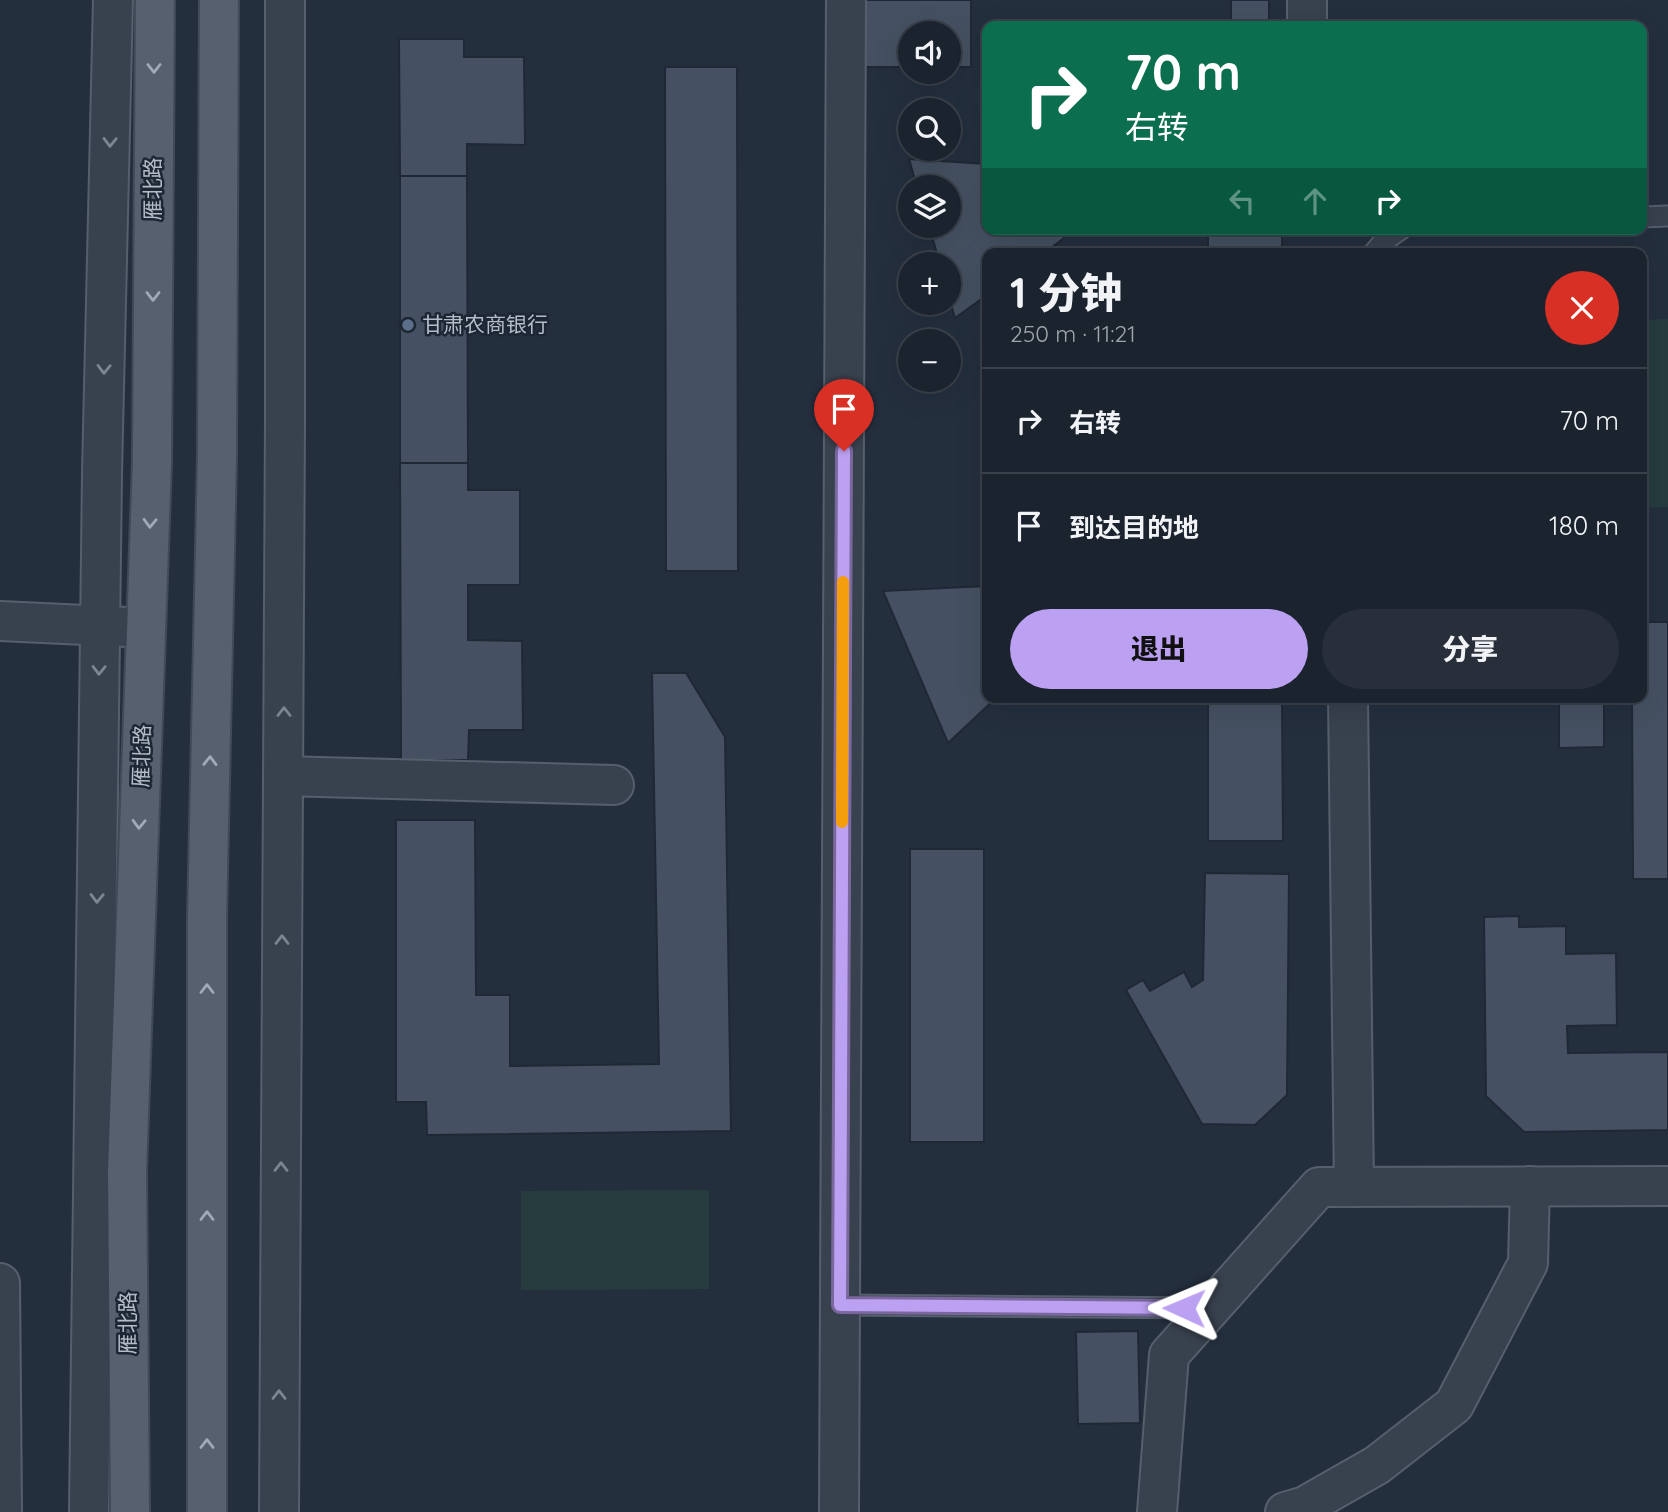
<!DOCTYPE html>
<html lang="zh">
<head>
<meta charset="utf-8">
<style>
	:root { --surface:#1b232e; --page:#282f3a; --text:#f1f3f6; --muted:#a0a4aa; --line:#39404a; --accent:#bca0f2 }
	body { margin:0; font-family:Quicksand,"Noto Sans SC",sans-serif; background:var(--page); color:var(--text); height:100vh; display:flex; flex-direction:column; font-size:26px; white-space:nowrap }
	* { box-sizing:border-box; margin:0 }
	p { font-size:23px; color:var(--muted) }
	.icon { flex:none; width:38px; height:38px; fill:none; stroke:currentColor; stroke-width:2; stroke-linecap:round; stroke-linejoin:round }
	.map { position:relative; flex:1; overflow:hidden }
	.side { position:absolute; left:982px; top:248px; width:665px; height:455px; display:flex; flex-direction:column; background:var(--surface); border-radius:14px; box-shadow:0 7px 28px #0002,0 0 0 2px var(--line) }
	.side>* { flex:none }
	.top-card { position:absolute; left:982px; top:21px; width:665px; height:214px; border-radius:14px; box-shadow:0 7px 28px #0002,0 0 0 2px var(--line); background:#0b6e4f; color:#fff; overflow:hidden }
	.tools { position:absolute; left:898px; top:21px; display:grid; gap:14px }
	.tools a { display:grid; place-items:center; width:63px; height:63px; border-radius:50%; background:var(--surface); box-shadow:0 7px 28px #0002,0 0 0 2px var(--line); font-size:35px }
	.pin { position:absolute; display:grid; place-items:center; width:60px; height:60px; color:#fff; margin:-72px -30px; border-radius:50% 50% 50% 0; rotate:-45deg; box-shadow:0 0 7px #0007 }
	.pin .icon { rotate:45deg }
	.me { position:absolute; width:77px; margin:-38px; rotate:271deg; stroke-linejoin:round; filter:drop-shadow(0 0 5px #0008) }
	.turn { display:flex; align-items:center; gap:24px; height:147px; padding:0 28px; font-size:32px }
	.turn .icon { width:91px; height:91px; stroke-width:2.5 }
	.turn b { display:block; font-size:49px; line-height:60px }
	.lanes { display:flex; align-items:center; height:66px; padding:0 28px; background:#0003; justify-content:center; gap:35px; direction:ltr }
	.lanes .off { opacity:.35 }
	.round { display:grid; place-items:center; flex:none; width:74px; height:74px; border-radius:37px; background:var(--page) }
	.summary { display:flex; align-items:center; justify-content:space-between; height:119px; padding:0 28px }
	h1 { font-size:42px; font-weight:800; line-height:52px }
	.button { display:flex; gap:14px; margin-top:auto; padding:14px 28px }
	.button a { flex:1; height:80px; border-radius:42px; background:var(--accent); color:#111; font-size:28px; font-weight:800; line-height:80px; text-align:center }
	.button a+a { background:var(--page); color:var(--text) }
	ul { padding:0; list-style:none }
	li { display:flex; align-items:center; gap:21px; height:105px; padding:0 28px; border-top:2px solid var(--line) }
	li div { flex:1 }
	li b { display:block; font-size:26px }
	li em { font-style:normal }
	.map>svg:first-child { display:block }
	.green { fill:#263c3f }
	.building { fill:#455162; stroke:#1f2835; stroke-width:2 }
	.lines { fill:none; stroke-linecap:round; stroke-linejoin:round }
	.lane-casing { stroke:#565f6c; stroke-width:23 }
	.street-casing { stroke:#565f6c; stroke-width:42 }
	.primary-casing { stroke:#414a57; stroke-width:42 }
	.lane { stroke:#38414e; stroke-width:19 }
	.street { stroke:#38414e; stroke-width:38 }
	.primary { stroke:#56606e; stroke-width:38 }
	.oneway { stroke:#a1aab7 }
	.oneway2 { stroke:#7c8592 }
	.route-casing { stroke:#7a689d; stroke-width:18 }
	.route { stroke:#bca0f2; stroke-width:12 }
	.slow { stroke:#f59e0b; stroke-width:12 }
	.service-dot { fill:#5c6f8a; stroke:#1d2633; stroke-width:2.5 }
	.labels { text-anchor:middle; stroke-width:5; stroke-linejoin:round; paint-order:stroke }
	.street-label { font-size:21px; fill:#b4bcc9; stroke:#1d2633 }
	.poi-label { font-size:21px; fill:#b4bcc9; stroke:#1d2633; text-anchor:start }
</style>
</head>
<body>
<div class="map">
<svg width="1668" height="1512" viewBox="0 0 1668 1512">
	<rect width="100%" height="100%" fill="#242f3e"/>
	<g class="green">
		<path d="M1668,319V507L1642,508V320Z"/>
		<path d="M709,1190V1289L521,1290V1191Z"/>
	</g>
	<g class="building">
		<path d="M860,0H971V67H948V33H910V67H860Z"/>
		<rect x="1231" y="0" width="38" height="26"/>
		<path d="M399,39H464V57H524L525,145L467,144V176H400Z"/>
		<path d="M665,67H737L738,571H666Z"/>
		<path d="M909,159L987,164V229H1062L1064,238L1043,254H987V295L955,318L948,294V264H940L929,226H948V187H917Z"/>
		<path d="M400,176H467L468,463H400Z"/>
		<rect x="1208" y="229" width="74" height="25"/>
		<path d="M400,463H468V490H520V585H468V640L522,641L523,730H469L468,760H401Z"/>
		<path d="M987,586V698H996L948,743L883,591Z"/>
		<path d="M1642,622H1668V879H1633L1632,698H1642Z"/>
		<path d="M652,673H686L725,737L731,1131L427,1135L426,1102H396V820H475L476,995H510V1066L659,1064Z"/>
		<path d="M1208,698H1282L1283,841H1208Z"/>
		<path d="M1559,698H1604V747L1559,748Z"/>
		<rect x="910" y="849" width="74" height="293"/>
		<path d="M1205,873L1289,874L1287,1095L1255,1125L1202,1124L1126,990L1143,980L1150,991L1184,972L1192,987L1203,980Z"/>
		<path d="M1519,916V927L1566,926V954L1616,953L1617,1025L1567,1026L1568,1053L1668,1052V1130L1524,1132L1486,1096L1484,917Z"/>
		<path d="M1138,1331L1140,1423L1078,1424L1076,1332Z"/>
	</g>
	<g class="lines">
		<defs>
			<g id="lane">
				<path d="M1642,217L1668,216"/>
				<path d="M1373,254L1384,241L1401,229"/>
				<path d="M840,1305L1209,1308"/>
			</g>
			<g id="street">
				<path d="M1307,0V26"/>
				<path d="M0,621L127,627"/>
				<path d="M1348,698L1354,1187"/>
				<path d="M283,776L614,785"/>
				<path d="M0,1283L2,1512"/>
				<path d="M89,1512L102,474L113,0"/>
				<path d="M279,1512L285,419V0"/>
				<path d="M839,1512L846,0"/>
				<path d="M1157,1512L1169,1355L1319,1187L1668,1186"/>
				<path d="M1285,1512L1305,1506L1377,1465L1454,1405L1528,1263L1530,1186"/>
			</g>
			<g id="primary">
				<path d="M130,1512L127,1171L152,462L155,0"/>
				<path d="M207,1512V919L217,457L219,0"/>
			</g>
		</defs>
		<use href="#lane" class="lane-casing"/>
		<use href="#street" class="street-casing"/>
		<use href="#primary" class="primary-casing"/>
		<use href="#lane" class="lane"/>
		<use href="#street" class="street"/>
		<use href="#primary" class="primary"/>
	</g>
	<defs><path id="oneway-chevron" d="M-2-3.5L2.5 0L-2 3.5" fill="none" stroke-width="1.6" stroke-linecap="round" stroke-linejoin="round" transform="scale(1.75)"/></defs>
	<g class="oneway">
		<use href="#oneway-chevron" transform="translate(154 68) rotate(90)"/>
		<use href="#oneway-chevron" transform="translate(153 296) rotate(90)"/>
		<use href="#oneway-chevron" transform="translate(150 523) rotate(92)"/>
		<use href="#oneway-chevron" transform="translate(210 761) rotate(-89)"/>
		<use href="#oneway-chevron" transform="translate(139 824) rotate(92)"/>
		<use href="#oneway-chevron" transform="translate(207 989) rotate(-90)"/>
		<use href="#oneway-chevron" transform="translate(207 1216) rotate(-90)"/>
		<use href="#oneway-chevron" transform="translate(207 1444) rotate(-90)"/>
	</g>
	<g class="oneway2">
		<use href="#oneway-chevron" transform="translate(110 142) rotate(91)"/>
		<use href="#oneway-chevron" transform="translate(104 369) rotate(91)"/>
		<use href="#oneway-chevron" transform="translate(99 670) rotate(91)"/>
		<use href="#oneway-chevron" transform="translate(284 712) rotate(-90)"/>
		<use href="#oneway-chevron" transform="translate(97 898) rotate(91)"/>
		<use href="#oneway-chevron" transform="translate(282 940) rotate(-90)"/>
		<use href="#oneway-chevron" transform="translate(281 1167) rotate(-90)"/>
		<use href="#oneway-chevron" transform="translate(279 1395) rotate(-90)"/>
	</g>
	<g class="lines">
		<defs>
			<path id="route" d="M844,451L840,1305L1184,1308"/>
		</defs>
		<use href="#route" class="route-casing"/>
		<use href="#route" class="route"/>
		<path class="slow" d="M842,822L843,582"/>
	</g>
	<circle class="service-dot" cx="408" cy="325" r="7"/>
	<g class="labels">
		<g class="street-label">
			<text transform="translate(153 189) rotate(-90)" y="7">雁北路</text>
			<text transform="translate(142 756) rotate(-88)" y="7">雁北路</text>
			<text transform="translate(128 1323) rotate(-90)" y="7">雁北路</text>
		</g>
		<g class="poi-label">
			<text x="422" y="332">甘肃农商银行</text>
		</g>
	</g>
</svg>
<div class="tools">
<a><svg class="icon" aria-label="sound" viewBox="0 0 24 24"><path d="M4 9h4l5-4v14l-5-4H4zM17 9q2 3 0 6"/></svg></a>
<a><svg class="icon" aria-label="search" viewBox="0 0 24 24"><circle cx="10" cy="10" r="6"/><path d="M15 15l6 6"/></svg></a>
<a><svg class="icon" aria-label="layers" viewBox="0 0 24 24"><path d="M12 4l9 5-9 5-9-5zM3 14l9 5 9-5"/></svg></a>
<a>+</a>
<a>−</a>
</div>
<div class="pin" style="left:844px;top:451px;background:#d93025"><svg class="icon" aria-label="arrive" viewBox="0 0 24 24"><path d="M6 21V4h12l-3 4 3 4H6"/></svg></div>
<svg class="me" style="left:1184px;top:1308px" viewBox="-20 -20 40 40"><path d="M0-17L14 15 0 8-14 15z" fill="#bca0f2" stroke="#fff" stroke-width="4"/></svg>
<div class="top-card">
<div class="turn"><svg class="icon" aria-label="right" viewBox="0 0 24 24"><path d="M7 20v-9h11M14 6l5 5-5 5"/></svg><div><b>70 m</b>右转</div></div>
<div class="lanes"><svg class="icon off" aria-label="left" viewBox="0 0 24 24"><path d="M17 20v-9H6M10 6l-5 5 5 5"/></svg><svg class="icon off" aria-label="ahead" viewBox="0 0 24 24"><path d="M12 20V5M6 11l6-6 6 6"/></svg><svg class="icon" aria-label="right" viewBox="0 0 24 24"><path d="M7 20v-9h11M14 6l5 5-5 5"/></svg></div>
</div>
<section class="side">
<div class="summary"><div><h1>1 分钟</h1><p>250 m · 11:21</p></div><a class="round" style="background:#d93025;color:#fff"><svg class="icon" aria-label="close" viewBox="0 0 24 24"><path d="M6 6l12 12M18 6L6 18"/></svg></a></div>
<ul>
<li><svg class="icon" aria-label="right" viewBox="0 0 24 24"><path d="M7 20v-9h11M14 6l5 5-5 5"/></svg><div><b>右转</b></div><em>70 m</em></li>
<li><svg class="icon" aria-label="arrive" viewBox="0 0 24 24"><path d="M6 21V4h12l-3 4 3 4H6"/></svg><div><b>到达目的地</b></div><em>180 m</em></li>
</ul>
<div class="button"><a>退出</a><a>分享</a></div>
</section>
</div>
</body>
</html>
